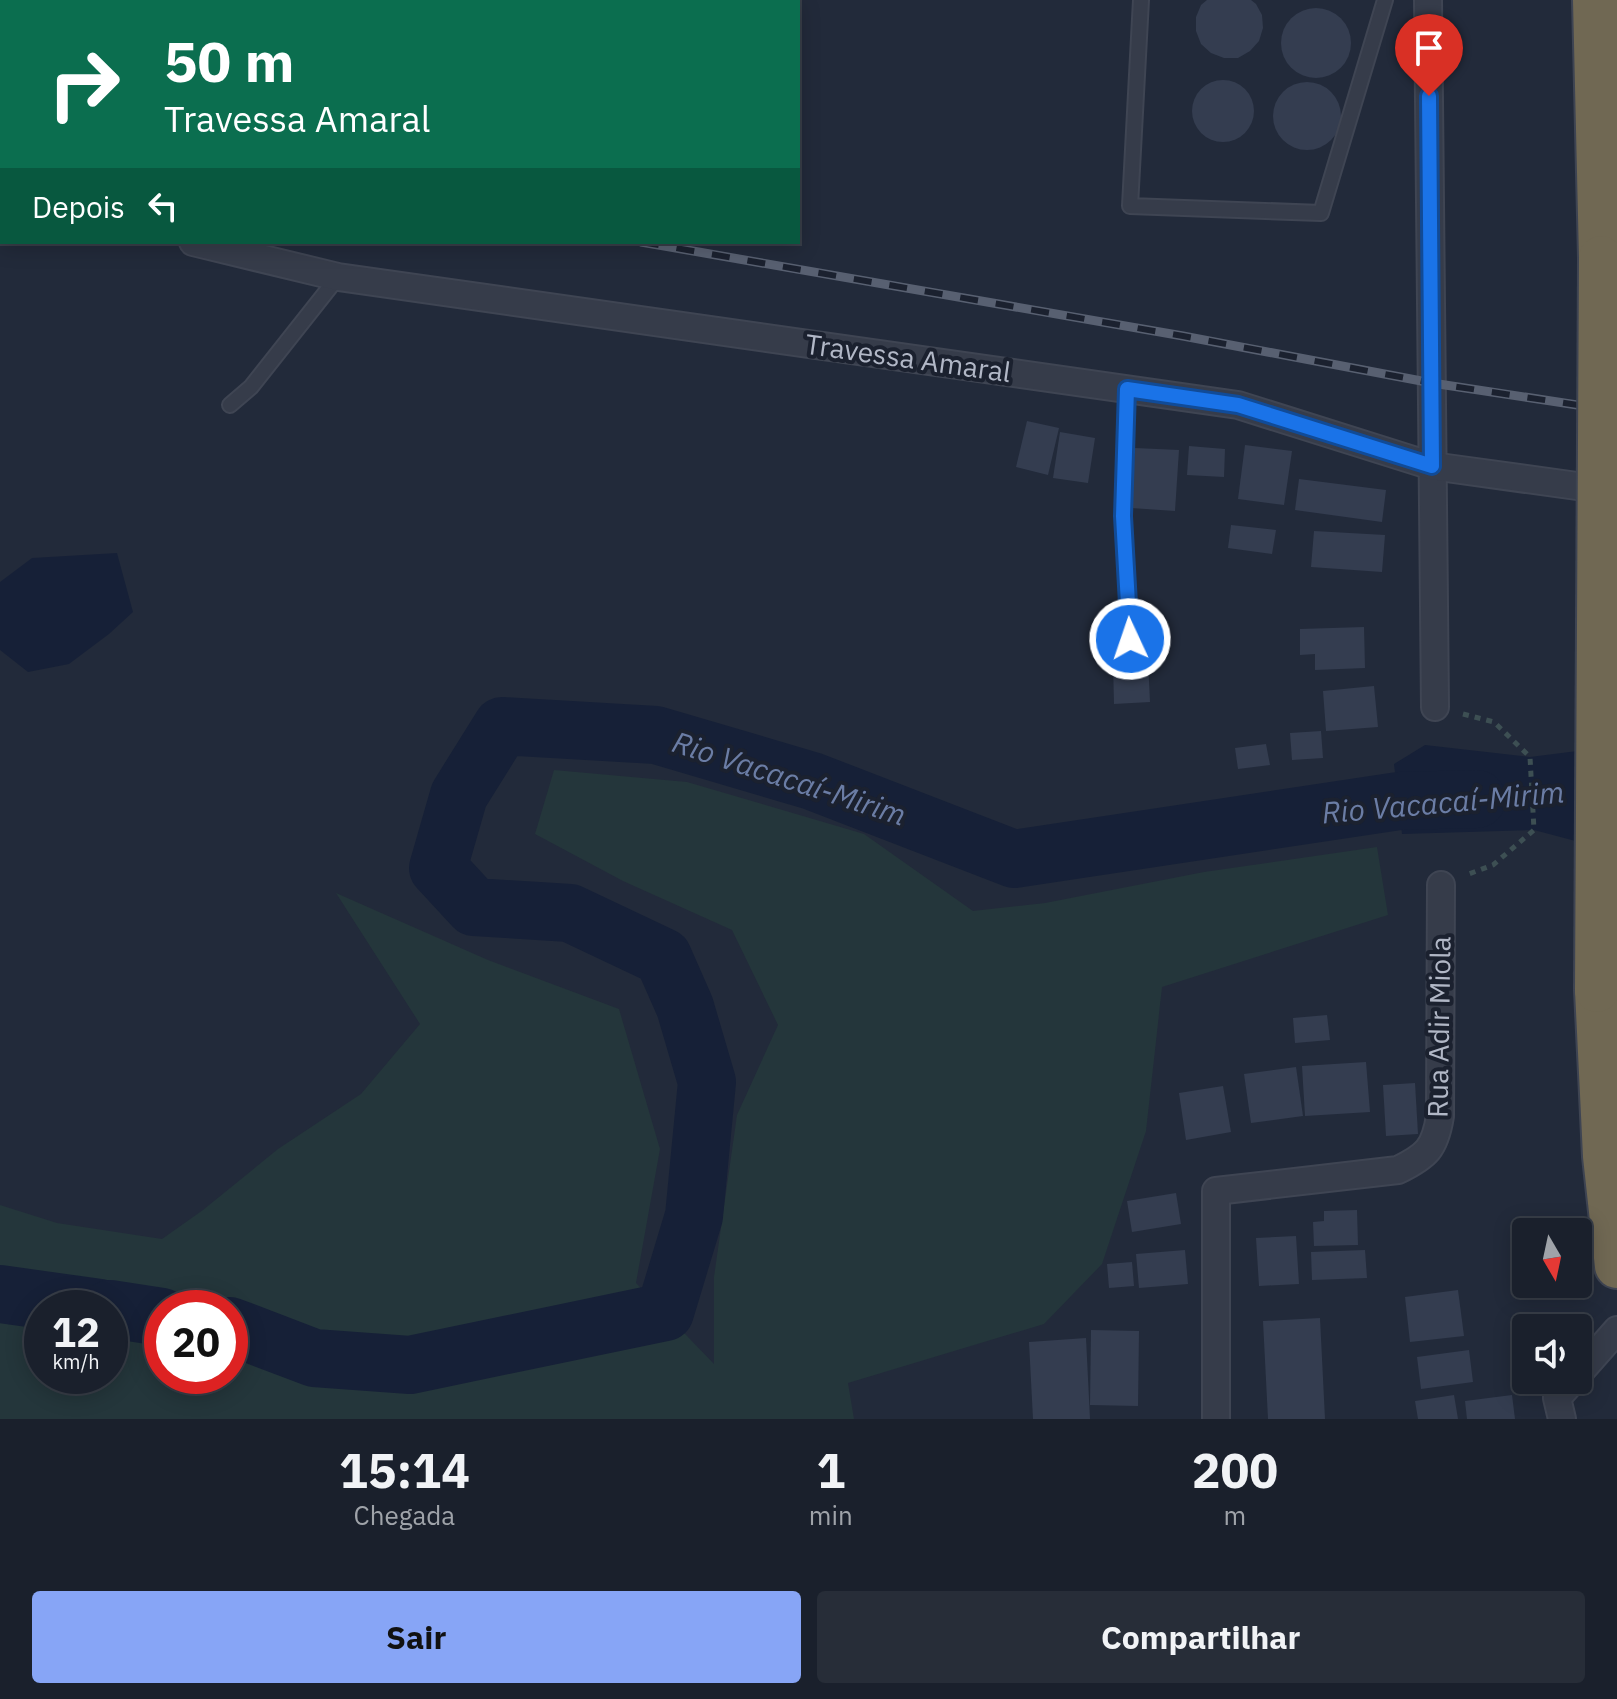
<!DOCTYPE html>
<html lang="pt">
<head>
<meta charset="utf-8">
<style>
	:root { --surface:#1a202c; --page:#272d38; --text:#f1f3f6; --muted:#9fa3a9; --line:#383e48; --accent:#87a5f6 }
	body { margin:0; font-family:"IBM Plex Sans",sans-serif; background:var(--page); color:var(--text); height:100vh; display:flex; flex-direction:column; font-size:30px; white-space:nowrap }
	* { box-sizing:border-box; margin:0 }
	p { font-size:26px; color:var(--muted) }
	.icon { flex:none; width:44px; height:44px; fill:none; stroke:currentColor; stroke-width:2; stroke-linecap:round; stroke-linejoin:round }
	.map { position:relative; height:1419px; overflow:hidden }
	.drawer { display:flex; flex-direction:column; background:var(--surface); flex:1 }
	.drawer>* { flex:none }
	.guide { position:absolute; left:0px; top:0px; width:800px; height:244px; box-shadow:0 4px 20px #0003,0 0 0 2px var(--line); background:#0b6e4f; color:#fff; overflow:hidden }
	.needle { width:52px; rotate:171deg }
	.controls { position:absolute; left:1512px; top:1218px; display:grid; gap:16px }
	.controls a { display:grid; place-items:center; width:80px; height:80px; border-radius:8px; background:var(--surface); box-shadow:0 4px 20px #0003,0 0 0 2px var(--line); font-size:40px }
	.speed { position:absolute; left:24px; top:1290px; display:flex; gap:16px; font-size:40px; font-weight:700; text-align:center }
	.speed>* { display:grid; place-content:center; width:104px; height:104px; border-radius:50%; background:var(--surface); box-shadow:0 4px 20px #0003,0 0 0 2px var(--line); line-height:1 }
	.speed small { font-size:20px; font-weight:400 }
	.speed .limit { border:12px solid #d22; background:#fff; color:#111 }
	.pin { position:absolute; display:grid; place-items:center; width:68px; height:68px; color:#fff; margin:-82px -34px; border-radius:50% 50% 50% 0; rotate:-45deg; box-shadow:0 0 8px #0007 }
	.pin .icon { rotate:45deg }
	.me { position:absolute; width:88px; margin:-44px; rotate:357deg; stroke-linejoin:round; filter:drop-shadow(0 0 6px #0008) }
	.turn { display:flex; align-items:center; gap:28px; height:168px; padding:0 32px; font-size:36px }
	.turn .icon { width:104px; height:104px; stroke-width:2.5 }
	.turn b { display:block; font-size:56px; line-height:68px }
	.then { display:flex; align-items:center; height:76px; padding:0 32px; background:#0003; gap:16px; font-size:30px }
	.eta { display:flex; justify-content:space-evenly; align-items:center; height:136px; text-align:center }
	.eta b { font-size:48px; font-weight:800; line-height:56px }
	.cta { display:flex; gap:16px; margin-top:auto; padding:16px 32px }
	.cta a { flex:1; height:92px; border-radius:8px; background:var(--accent); color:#111; font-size:32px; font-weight:800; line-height:92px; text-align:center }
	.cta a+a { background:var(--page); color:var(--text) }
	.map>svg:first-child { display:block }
	.green { fill:#24363b; fill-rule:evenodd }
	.water { fill:#162037 }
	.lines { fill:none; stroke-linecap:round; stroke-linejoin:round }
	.river { stroke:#162037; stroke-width:58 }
	.building { fill:#343d50 }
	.lane-casing { stroke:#3f4553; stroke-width:18 }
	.street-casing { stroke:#3f4553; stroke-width:30 }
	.highway-casing { stroke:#3e4452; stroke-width:48 }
	.path { stroke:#3d4f53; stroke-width:5; stroke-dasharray:6 6; stroke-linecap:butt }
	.lane { stroke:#363c4a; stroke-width:14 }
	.street { stroke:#363c4a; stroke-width:26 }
	.highway { stroke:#706853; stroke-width:44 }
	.rail-casing { stroke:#586071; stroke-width:9 }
	.rail { stroke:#1b212f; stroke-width:6; stroke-dasharray:18; stroke-linecap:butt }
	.highway-bridge-casing { stroke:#3e4452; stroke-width:48; stroke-linecap:butt }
	.highway-bridge { stroke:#706853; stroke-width:44 }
	.route-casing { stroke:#114b97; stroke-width:20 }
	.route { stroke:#1a73e8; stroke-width:14 }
	.labels { text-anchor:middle; stroke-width:8; stroke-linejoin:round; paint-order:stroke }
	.street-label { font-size:28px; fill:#b1b7c6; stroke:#1b212f }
	.water-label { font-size:30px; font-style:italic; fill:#6b7da5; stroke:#1b212f }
</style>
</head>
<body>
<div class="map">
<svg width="1617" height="1419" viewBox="0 0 1617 1419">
	<rect width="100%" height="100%" fill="#222a3a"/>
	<path class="green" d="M554,770L687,782L864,834L973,911L1045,903L1204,872L1377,847L1388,915L1162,987L1146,1131L1102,1264L1044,1324L848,1383L854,1419H0V1205L57,1223L162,1239L203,1210L278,1149L361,1094L420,1024L336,893L488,960L619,1009L660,1149L636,1283L714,1364V1277L737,1115L778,1025L732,930L623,881L535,834ZM42,1308H110V1376H42ZM162,1308H230V1376H162Z"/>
	<g class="water">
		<path d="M117,553L133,612L109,634L69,664L28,672L0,650V582L32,558Z"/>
		<path d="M1425,745L1530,757L1617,746V852L1534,830L1402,834L1394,764Z"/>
	</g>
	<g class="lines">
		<g class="river">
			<path d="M0,1294L100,1308"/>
			<path d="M110,1309L162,1317"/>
			<path d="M230,1326L314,1358L410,1365L665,1312L694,1216L707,1082L685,1007L663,957L570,913L474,907L438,868L459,795L502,726L656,735L812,781L1014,859L1399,801L1477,799"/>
		</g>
	</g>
	<g class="building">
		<path d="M1207,0H1251L1256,4L1262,15L1263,28L1259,41L1250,51L1238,58H1224L1211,53L1201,44L1196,31V17L1201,5Z"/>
		<circle cx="1316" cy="43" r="35"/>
		<circle cx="1223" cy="111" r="31"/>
		<circle cx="1307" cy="116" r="34"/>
		<path d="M1027,421L1059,428L1048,475L1016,467Z"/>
		<path d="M1060,432L1095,438L1088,483L1053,478Z"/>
		<path d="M1245,445L1292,451L1284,505L1238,499Z"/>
		<path d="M1189,446L1225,449L1224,477L1187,475Z"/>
		<path d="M1135,448L1179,450L1175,511L1131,508Z"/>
		<path d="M1299,479L1386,490L1382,522L1295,510Z"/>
		<path d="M1231,525L1276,530L1272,554L1228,548Z"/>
		<path d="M1314,531L1385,535L1382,572L1311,567Z"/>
		<path d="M1364,627L1365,668L1315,670V654L1300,655V629Z"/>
		<path d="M1148,660L1150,702L1114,704L1113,662Z"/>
		<path d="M1374,686L1378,727L1326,731L1323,691Z"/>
		<path d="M1321,731L1323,758L1292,760L1290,733Z"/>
		<path d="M1266,744L1270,765L1238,769L1235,748Z"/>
		<path d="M1327,1015L1330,1040L1295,1043L1293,1018Z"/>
		<path d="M1366,1062L1370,1112L1305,1116L1302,1066Z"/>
		<path d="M1296,1067L1303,1116L1251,1123L1244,1074Z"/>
		<path d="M1415,1083L1418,1134L1386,1136L1383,1085Z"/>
		<path d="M1223,1086L1231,1132L1186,1140L1179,1093Z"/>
		<path d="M1176,1193L1181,1224L1132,1232L1127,1201Z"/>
		<path d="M1357,1210L1358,1245L1314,1246L1313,1222L1324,1221V1211Z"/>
		<path d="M1296,1236L1299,1284L1259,1286L1256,1238Z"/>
		<path d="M1185,1250L1188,1284L1139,1288L1136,1254Z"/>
		<path d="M1365,1250L1367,1278L1312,1280L1311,1252Z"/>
		<path d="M1132,1262L1134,1286L1109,1288L1107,1264Z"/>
		<path d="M1458,1290L1464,1336L1410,1342L1405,1297Z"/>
		<path d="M1320,1318L1325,1419H1268L1263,1321Z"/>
		<path d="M1091,1330L1139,1331L1138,1406L1090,1405Z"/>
		<path d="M1086,1338L1090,1419H1033L1029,1342Z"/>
		<path d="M1469,1350L1473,1382L1421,1389L1417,1357Z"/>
		<path d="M1454,1395L1458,1419H1418L1415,1401Z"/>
		<path d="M1512,1395L1515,1419H1467L1465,1401Z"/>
	</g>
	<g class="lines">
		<defs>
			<g id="lane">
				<path d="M1141,0L1130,206L1321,213L1385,0"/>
				<path d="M1127,389L1123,516L1130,639"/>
				<path d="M230,405L251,387L338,277"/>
			</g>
			<g id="street">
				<path d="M1428,0L1435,707"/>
				<path d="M0,205H2"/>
				<path d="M193,242L338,277L1238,405L1432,466L1613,491"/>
				<path d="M1578,1374L1617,1330"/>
				<path d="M1216,1419V1191L1398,1170C1427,1156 1435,1148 1440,1116L1441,885"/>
				<path d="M1562,1419L1557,1398L1573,1380"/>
			</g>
			<g id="highway">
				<path d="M1595,0L1601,258"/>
				<path d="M1597,990L1605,1156L1617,1266"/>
			</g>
		</defs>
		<use href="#lane" class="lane-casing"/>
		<use href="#street" class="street-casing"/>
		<use href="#highway" class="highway-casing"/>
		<path class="path" d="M1463,714L1494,722L1530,757L1534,830L1493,865L1466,875"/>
		<use href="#lane" class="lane"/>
		<use href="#street" class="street"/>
		<use href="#highway" class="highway"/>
		<defs>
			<g id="rail">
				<path d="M0,131L2,132"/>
				<path d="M641,242L1183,336L1432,383L1617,411"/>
			</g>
		</defs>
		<use href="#rail" class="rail-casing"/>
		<use href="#rail" class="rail"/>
		<defs>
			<path id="highway-bridge" d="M1597,990L1601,258"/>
		</defs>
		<use href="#highway-bridge" class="highway-bridge-casing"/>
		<use href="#highway-bridge" class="highway-bridge"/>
	</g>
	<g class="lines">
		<defs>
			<path id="route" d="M1130,639L1123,516L1127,389L1238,405L1432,466L1429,96"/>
		</defs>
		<use href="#route" class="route-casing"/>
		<use href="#route" class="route"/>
	</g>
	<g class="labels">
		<g class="street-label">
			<text transform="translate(908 358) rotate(8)" y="10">Travessa Amaral</text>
			<text transform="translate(1439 1027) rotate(-89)" y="10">Rua Adir Miola</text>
		</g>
		<g class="water-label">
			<text transform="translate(789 779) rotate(18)" y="10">Rio Vacacaí-Mirim</text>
			<text transform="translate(1443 803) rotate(-5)" y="10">Rio Vacacaí-Mirim</text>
		</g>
	</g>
</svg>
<div class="controls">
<a><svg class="needle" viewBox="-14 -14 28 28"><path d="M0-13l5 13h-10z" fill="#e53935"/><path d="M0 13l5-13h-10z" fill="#9fa3a9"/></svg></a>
<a><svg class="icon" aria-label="sound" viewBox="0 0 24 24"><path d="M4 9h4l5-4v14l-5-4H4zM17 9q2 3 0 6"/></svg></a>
</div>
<div class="speed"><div>12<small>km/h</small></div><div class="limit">20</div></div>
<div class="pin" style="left:1429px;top:96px;background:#d93025"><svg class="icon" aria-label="arrive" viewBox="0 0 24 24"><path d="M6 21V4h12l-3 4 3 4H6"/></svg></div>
<svg class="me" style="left:1130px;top:639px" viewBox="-20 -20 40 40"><circle r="17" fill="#1a73e8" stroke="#fff" stroke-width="3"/><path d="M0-11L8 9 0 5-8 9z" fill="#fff"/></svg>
<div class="guide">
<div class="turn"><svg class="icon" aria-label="right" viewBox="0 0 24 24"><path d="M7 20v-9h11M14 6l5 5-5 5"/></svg><div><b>50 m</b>Travessa Amaral</div></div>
<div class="then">Depois<svg class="icon" aria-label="left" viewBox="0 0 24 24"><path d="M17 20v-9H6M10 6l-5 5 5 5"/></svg></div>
</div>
</div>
<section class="drawer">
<div class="eta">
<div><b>15:14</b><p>Chegada</p></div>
<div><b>1</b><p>min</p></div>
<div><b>200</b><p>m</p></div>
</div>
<div class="cta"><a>Sair</a><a>Compartilhar</a></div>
</section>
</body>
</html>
